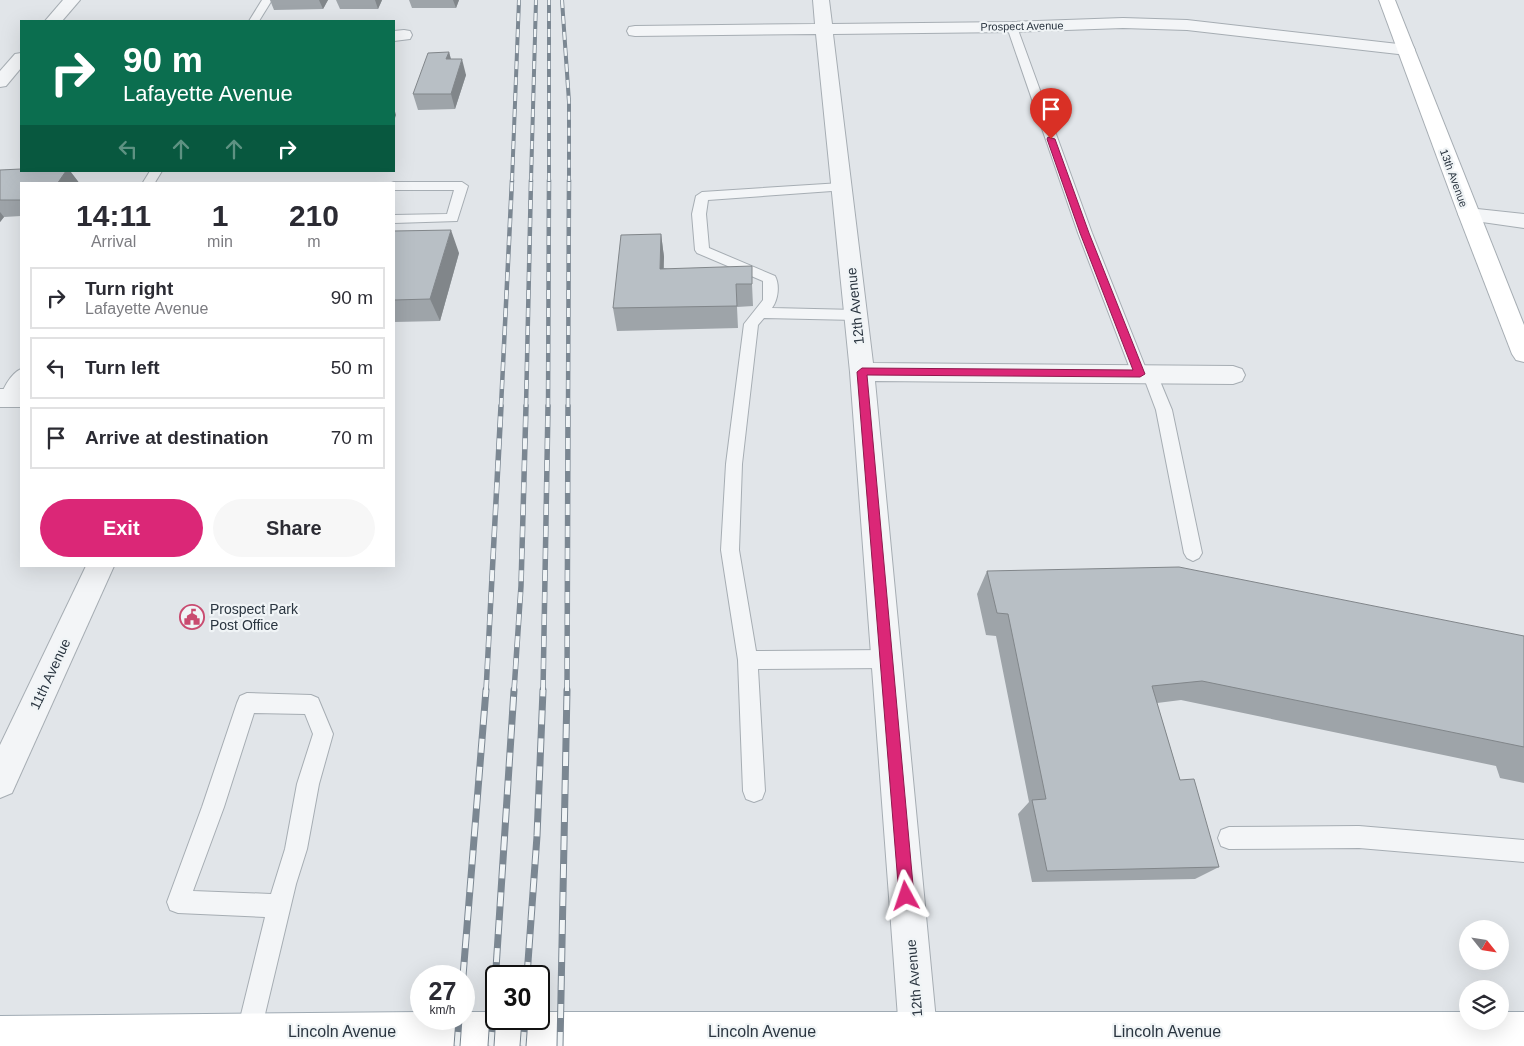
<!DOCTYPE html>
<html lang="en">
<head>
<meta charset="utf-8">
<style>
	:root { --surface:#fff; --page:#f7f7f7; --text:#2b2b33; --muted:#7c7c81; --line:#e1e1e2; --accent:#db2777 }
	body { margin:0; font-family:Arial,sans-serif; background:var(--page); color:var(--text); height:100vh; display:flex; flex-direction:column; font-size:19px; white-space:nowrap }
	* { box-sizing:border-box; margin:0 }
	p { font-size:16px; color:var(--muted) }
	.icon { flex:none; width:28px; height:28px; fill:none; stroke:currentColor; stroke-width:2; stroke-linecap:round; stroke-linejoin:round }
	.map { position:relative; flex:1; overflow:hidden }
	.details { position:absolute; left:20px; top:182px; width:375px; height:385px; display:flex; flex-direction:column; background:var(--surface); border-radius:0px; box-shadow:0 5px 20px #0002 }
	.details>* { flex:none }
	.banner { position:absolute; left:20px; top:20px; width:375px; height:152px; border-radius:0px; box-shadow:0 5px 20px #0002; background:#0b6e4f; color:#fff; overflow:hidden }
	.needle { width:32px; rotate:120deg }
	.fabs { position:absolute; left:1459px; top:920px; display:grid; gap:10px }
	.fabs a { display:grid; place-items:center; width:50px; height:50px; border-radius:50%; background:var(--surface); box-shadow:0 5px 20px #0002; font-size:25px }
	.speed { position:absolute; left:410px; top:965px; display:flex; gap:10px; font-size:25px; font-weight:700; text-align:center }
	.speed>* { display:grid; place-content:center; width:65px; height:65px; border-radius:50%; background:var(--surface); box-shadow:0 5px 20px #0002; line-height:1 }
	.speed small { font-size:12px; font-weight:400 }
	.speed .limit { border:2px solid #111; border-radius:8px; background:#fff; color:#111 }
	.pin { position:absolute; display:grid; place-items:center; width:42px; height:42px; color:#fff; margin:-51px -21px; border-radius:50% 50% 50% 0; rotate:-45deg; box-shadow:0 0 5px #0007 }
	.pin .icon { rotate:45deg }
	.me { position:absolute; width:55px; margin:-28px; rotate:355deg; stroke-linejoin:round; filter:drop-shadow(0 0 4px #0008) }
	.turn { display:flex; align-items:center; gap:18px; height:105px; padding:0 20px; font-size:22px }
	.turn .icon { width:65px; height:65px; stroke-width:2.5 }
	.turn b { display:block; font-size:35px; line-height:42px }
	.lanes { display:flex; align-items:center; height:48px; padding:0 20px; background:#0003; justify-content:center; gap:25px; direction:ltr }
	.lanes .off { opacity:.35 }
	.eta { display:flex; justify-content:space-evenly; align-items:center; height:85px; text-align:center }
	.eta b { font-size:30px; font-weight:800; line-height:35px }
	.button { display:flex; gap:10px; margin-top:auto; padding:10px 20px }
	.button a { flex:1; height:58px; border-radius:30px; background:var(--accent); color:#fff; font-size:20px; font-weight:800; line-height:58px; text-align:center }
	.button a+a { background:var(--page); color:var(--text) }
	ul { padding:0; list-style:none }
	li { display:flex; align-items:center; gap:15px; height:62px; margin:0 10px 8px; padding:0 10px; border:2px solid var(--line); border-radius:0px }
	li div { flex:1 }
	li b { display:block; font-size:19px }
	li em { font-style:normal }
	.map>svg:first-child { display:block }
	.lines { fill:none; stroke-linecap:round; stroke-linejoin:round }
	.lane-casing { stroke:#a6adb3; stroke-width:2 }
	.street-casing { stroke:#a6adb3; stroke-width:2 }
	.secondary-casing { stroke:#a6adb3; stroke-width:2 }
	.primary-casing { stroke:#a0abb4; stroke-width:2 }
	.lane { fill:#f3f5f7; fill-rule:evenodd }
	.street { fill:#f3f5f7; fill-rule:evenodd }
	.secondary { fill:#fff; fill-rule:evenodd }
	.primary { fill:#fff; fill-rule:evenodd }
	.rail-far3-casing { stroke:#7b8792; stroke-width:4 }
	.rail-far2-casing { stroke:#7b8792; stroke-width:4.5 }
	.rail-far1-casing { stroke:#7b8792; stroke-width:5.5 }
	.rail-casing { stroke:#7b8792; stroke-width:7 }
	.rail-far3 { stroke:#f0f4f6; stroke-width:2.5; stroke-dasharray:8; stroke-linecap:butt }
	.rail-far2 { stroke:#f0f4f6; stroke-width:3; stroke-dasharray:9; stroke-linecap:butt }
	.rail-far1 { stroke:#f0f4f6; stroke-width:4; stroke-dasharray:11; stroke-linecap:butt }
	.rail { stroke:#f0f4f6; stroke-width:5; stroke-dasharray:14; stroke-linecap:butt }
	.wall { fill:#9ea4a9 }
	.shaded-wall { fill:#81868a }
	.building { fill:#b8bfc5; stroke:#81868a }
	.route { fill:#db2777; stroke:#8e194d }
	.labels { text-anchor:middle; stroke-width:4.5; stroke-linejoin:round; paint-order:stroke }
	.far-street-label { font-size:11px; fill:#2a3540; stroke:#f0f4f6 }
	.street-label { font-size:14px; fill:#2a3540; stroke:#f0f4f6 }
	.poi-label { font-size:14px; fill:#2a3540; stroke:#f0f4f6; text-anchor:start }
	.near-street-label { font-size:16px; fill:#2a3540; stroke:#f0f4f6 }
</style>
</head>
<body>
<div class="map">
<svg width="1524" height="1046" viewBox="0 0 1524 1046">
	<rect width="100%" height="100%" fill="#e1e5e9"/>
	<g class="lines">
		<defs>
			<g id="lane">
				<path d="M262,0H272L259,21H249Z"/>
				<path d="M1012,24L1017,27L1092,233L1146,369H1155L1172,410L1202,553L1199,558L1193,561L1187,558L1184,553L1156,410L1144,378H1135L1132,374L1078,233L1007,27Z"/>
				<path d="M150,171H162L154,184H142Z"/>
				<path d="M394,182H462L468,186L457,221L394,223V215L447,214L454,190H394V184H389Z"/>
				<path d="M841,183L846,184L847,187L846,190L708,200L706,214L709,248L775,276C780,285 778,300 772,308L856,310L861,311L863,315L861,319L856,320L764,318L758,325L742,464L739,550L756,651L886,650L893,653L896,659L893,665L886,668L758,669L765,791L762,799L754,802L746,799L743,791L738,660L721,550L726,464L744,324L763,300V281L697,253L695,250L692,214L696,196L702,192Z"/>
				<path d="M21,369V387L12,402L6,404L0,402C0,392 11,373 21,369Z"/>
				<path d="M247,693L311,695L318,698L333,734L319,784L307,849L296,884L261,1031L258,1040L249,1043L240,1040L237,1031L265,917L178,913L170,910L167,902L202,807L237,703L240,696ZM254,713L305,714L313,734L297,784L285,849L271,894L193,891L224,807Z"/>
				<path d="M1359,826L1524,840V862L1359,848L1229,849L1221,846L1218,838L1221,830L1229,827Z"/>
			</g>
			<g id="street">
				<path d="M63,0H80L62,21H45Z"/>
				<path d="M813,0H829L832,24L1012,22L1123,18L1187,20L1407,45L1413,46L1415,50L1413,54L1407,55L1187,30L1123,28L1012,32L833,34L873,363L1233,366L1242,369L1245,375L1242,381L1233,384L875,381L937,1031L932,1045L929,1046L904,1045L899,1031L850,372L816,34L635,36L629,35L627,31L629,27L635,26L815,24Z"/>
				<path d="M404,30L410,31L412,35L410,39L394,41V31Z"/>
				<path d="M21,53V68L6,86L0,87V71L15,54Z"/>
				<path d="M1468,208L1524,214V228L1461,219L1458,214L1461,209Z"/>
				<rect x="0" y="389" width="21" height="18"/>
				<path d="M86,566H114L12,793L0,798V745Z"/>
			</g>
			<path id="secondary" d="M1379,0H1395L1524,325V362L1516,360L1512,354L1458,214Z"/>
			<path id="primary" d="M421,1012V1019H464V1012H496V1019H539V1012H1468V1021H1500V1012H1524V1046H0V1016Z"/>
		</defs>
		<use href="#lane" class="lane-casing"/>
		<use href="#street" class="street-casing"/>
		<use href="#secondary" class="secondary-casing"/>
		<use href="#primary" class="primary-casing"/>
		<use href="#lane" class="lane"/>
		<use href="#street" class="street"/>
		<use href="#secondary" class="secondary"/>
		<use href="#primary" class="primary"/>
		<defs>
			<g id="rail-far3">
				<path d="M562,0L569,102V181"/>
				<path d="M512,181L519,0"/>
				<path d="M531,181L536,0"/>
				<path d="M549,181V0"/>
			</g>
			<g id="rail-far2">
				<path d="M501,407L512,180"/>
				<path d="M526,407L531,180"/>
				<path d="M548,407L549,180"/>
				<path d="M568,407L569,180"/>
			</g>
			<g id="rail-far1">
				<path d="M486,691L501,406"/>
				<path d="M514,691L521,586L526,406"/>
				<path d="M543,691L548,406"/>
				<path d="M567,691L568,406"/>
			</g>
			<g id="rail">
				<path d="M463,976L486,690"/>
				<path d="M527,976L537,836L543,690"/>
				<path d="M457,1046L459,1019"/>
				<path d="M491,1046L514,690"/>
				<path d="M523,1046L525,1019"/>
				<path d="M560,1046L567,690"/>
			</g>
		</defs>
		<use href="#rail-far3" class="rail-far3-casing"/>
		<use href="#rail-far2" class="rail-far2-casing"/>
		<use href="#rail-far1" class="rail-far1-casing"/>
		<use href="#rail" class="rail-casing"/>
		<use href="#rail-far3" class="rail-far3"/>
		<use href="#rail-far2" class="rail-far2"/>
		<use href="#rail-far1" class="rail-far1"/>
		<use href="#rail" class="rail"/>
	</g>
	<g class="wall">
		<path d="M270,0H328L323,9L274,10Z"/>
		<path d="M336,0H382L378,9H340Z"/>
		<path d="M409,0H459L456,8H412Z"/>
		<path d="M449,52L451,59L466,75L455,109L418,110L413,94Z"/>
		<path d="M0,170L21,171H70L80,184H21V216L4,217L0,222Z"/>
		<path d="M394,231L459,253L440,321L394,322Z"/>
		<path d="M661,234L664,257V268L752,284L753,306L737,307L738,328L617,331L613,308Z"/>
		<path d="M987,571L1524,636V783L1500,778L1496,766L1181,700L1157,703L1180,780L1219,867L1195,879L1032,882L1018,814L1029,802L996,636L986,635L977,594Z"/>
	</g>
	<g class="shaded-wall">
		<path d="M319,0H328L323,9Z"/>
		<path d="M375,0H382L378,9Z"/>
		<path d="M453,0H459L456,8Z"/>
		<path d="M449,52L453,68L446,59Z"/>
		<path d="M462,59L466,75L455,109L451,94Z"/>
		<path d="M394,108L396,115L394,121Z"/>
		<path d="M66,171H70L80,184H57Z"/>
		<path d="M0,212L4,217L0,222Z"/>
		<path d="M451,230L459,253L440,321L430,299Z"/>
		<path d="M661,234L664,257L662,291L660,269Z"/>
	</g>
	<g class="building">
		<path d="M449,52L446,59H462L451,94H413L428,53Z"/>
		<path d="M21,169V171H66L57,184H21V200H0V170Z"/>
		<path d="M451,230L430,299L394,300V231Z"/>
		<path d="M661,234L660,269L752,266V284H736L737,306L613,308L621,235Z"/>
		<path d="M1179,567L1524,636V747L1202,681L1152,686L1180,780L1194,779L1219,867L1047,871L1032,800L1046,799L1008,614L997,613L987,571Z"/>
	</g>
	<path class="route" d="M1048,137L1055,139L1089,233L1145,374L1140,377L867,375L914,896L912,902L906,904L901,902L899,896L857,372L862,368L1133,370L1080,233L1047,139Z"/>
	<defs>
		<symbol id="civic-ring" viewBox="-11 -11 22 22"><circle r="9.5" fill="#f0f4f6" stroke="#c94b70" stroke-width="1.5"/><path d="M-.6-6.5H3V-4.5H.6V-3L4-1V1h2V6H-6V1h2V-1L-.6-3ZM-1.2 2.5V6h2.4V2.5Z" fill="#c94b70"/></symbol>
	</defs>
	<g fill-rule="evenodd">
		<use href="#civic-ring" x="178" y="603" width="28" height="28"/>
	</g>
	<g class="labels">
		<g class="far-street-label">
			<text transform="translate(1022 26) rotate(-1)" y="4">Prospect Avenue</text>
			<text transform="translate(1454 178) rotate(70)" y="4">13th Avenue</text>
		</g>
		<g class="street-label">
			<text transform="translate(855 306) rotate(-96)" y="5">12th Avenue</text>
			<text transform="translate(50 674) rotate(-65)" y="5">11th Avenue</text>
			<text transform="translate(914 978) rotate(-95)" y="5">12th Avenue</text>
		</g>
		<g class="poi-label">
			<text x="210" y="614">Prospect Park<tspan x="210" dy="16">Post Office</tspan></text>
		</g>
		<g class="near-street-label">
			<text x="342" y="1037">Lincoln Avenue</text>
			<text x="762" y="1037">Lincoln Avenue</text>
			<text x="1167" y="1037">Lincoln Avenue</text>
		</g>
	</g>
</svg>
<div class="fabs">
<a><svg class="needle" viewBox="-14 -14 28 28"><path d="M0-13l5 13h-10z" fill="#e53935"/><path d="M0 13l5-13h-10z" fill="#7c7c81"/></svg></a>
<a><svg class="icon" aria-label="layers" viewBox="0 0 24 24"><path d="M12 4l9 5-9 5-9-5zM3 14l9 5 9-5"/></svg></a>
</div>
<div class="speed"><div>27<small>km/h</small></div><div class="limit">30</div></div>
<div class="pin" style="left:1051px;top:139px;background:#d93025"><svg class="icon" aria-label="arrive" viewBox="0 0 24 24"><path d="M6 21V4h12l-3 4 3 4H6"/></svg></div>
<svg class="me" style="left:906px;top:896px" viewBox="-20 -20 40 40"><path d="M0-17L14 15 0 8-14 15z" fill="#db2777" stroke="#fff" stroke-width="4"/></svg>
<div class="banner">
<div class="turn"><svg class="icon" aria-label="right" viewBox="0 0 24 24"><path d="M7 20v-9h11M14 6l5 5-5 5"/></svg><div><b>90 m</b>Lafayette Avenue</div></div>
<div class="lanes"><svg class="icon off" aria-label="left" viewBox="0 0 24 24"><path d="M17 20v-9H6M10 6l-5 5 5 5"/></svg><svg class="icon off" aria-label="ahead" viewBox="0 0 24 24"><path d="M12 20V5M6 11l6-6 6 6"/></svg><svg class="icon off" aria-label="ahead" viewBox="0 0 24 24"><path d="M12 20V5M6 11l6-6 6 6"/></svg><svg class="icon" aria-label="right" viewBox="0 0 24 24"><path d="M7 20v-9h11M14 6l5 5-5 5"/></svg></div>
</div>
<section class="details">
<div class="eta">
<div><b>14:11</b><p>Arrival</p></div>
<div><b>1</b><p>min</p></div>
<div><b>210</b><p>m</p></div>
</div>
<ul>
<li><svg class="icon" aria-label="right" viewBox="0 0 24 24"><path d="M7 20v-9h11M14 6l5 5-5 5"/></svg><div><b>Turn right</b><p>Lafayette Avenue</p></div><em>90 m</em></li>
<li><svg class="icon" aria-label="left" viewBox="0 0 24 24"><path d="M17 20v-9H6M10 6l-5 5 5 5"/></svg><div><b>Turn left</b></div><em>50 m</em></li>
<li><svg class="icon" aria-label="arrive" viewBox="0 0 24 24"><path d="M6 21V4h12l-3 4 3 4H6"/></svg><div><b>Arrive at destination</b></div><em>70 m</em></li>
</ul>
<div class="button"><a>Exit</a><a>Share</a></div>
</section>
</div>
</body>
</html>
